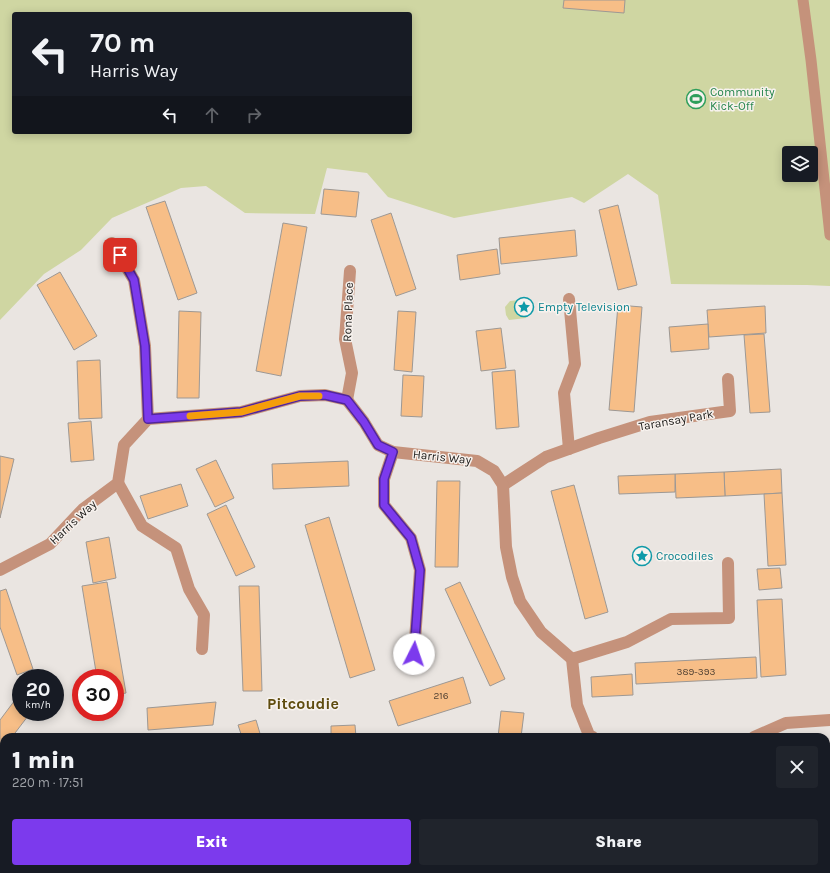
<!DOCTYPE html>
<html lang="en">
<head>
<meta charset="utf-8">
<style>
	:root { --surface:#171b24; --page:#20242c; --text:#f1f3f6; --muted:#9ea1a6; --accent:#7c3aed }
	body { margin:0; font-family:Karla,sans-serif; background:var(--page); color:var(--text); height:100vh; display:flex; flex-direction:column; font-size:15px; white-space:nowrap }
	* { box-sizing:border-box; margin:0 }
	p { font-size:13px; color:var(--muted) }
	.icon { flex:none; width:22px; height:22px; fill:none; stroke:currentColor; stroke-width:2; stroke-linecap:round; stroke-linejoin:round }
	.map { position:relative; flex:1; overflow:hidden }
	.drawer { position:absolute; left:0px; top:733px; width:830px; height:140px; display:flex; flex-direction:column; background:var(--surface); border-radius:12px 12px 0 0; box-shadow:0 2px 10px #0003 }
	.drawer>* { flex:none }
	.hud { position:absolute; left:12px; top:12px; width:400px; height:122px; border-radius:4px; box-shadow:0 2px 10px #0003; background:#171b24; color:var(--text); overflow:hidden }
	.fabs { position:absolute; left:782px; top:146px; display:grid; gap:8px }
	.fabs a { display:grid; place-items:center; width:36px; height:36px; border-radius:4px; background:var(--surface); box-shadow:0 2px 10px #0003; font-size:20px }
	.speed { position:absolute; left:12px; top:669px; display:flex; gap:8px; font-size:20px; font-weight:700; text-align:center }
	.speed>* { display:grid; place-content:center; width:52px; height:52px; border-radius:50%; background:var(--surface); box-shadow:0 2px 10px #0003; line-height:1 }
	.speed small { font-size:10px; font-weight:400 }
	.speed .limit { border:6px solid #d22; background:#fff; color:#111 }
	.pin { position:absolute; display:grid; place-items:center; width:34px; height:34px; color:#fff; margin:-17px; border-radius:8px; box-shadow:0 2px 6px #0006 }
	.me { position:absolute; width:44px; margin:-22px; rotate:4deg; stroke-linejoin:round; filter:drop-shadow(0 0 3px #0008) }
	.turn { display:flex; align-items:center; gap:14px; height:84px; padding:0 12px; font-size:18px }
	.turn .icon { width:52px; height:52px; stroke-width:2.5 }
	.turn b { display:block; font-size:28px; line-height:34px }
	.lanes { display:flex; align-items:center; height:38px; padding:0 12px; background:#0003; justify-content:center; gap:20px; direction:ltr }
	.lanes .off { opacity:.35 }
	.round { display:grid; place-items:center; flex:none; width:42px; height:42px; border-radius:4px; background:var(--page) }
	.summary { display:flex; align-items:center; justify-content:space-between; height:68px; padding:0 12px }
	h1 { font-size:24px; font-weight:800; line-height:30px }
	.cta { display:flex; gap:8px; margin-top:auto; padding:8px 12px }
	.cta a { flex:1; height:46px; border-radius:4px; background:var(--accent); color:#fff; font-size:16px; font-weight:800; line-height:46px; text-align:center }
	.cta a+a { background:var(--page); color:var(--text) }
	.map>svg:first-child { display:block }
	.green { fill:#cfd6a2; fill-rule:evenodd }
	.building { fill:#f7be87; stroke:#9d9894 }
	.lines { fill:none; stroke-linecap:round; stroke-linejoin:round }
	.lane { stroke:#c5927b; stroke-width:11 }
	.street { stroke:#c5927b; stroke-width:12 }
	.route-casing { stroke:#51269a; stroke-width:10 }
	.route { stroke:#7c3aed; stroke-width:7 }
	.slow { stroke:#f59e0b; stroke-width:7 }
	.labels { text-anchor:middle; stroke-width:3; stroke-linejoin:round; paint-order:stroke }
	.number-label { font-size:10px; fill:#534334 }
	.leisure-label { font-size:12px; fill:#27864d; stroke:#f7f2ee; text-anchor:start }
	.culture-label { font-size:12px; fill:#0d838f; stroke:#f7f2ee; text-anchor:start }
	.street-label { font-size:12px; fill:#1c1a18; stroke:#f7f2ee }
	.district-label { font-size:16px; font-weight:bold; fill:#5f4c0e; stroke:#f7f2ee }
</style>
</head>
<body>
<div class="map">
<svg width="830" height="873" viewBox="0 0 830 873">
	<rect width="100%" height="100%" fill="#eae5e1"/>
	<g class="green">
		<path d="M0,0H830V286L807,285L671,284L658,195L628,174L584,203L572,197L454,218L388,197L367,173L327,168L315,214L245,213L206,186L181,188L112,218L81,250L44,274L0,320ZM14,14H410V132H14ZM789,153H811V175H789Z"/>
		<path d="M519,300L528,304L533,303L534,310L528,311L526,318L509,320L506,315L505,307L510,301Z"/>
	</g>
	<g class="building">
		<path d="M564,0H625L624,13L563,8Z"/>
		<path d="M324,189L359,192L356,217L321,214Z"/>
		<path d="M165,201L197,293L178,300L146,207Z"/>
		<path d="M618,205L637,285L618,290L599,210Z"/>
		<path d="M391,213L416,289L396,296L371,220Z"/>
		<path d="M283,223L307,227L281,376L256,371Z"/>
		<path d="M575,230L577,256L501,264L499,238Z"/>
		<path d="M497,249L500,274L460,280L457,255Z"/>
		<path d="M60,272L97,336L74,350L37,285Z"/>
		<path d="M618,305L642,307L634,412L609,410Z"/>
		<path d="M765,306L766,333L709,337L707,310Z"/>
		<path d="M179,311L201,312L199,398H177Z"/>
		<path d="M398,311L416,312L412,372L394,370Z"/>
		<path d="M708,324L709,349L671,352L669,327Z"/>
		<path d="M501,328L506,368L481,371L476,331Z"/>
		<path d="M764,334L770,412L750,413L744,335Z"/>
		<path d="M100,360L102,418L79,419L77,361Z"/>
		<path d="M515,370L519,427L496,429L492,372Z"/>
		<path d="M403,375L424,376L422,417L401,416Z"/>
		<path d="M91,421L94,460L71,462L68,423Z"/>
		<path d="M0,456L14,459L0,518Z"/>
		<path d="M216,460L234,498L215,507L196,469Z"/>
		<path d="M348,461L349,486L273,489L272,464Z"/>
		<path d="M781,469L782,493L725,496L724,472Z"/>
		<path d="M724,472L725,496L676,498L675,474Z"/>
		<path d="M675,474V492L619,494L618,476Z"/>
		<path d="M437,481H460L458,567H435Z"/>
		<path d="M181,484L188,506L148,519L140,496Z"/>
		<path d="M574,485L608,612L585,619L551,491Z"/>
		<path d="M782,493L786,565L768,566L764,494Z"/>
		<path d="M226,505L255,567L236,576L207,514Z"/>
		<path d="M329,517L375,670L350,678L305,525Z"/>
		<path d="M109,537L116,578L93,583L86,542Z"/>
		<path d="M780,568L782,588L759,590L757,569Z"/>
		<path d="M107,582L126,693L115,695V678H97L82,586Z"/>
		<path d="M460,582L505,679L490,686L445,589Z"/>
		<path d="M239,586H259L262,691H243Z"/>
		<path d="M6,589L33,669L17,675L0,627V591Z"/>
		<path d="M782,599L786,675L761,677L757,600Z"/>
		<path d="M756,657L757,678L636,684L635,663Z"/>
		<path d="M632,674L633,695L592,697L591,677Z"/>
		<path d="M463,677L471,703L398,726L389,701Z"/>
		<path d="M21,692V712H31L12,737H4V748L0,754V720Z"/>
		<path d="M216,702L213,725L148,730L147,708Z"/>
		<path d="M501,711L524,713L521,737H498Z"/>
		<path d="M256,720L261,737H242L238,725Z"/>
		<path d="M355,725L356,737H331V726Z"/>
		<path d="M40,869H61V873H41Z"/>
		<path d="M120,869H149L150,873H121Z"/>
		<path d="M272,869H291L290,873H272Z"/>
		<path d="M350,869H376L377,873H350Z"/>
		<path d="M485,869H509L508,873H485Z"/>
		<path d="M603,869H627V873H604Z"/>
		<path d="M801,869H821L822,873H802Z"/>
	</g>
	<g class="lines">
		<path class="lane" d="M803,0L811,60L830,235"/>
		<g class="street">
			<path d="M112,243L134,280L145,346L148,419"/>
			<path d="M569,299L575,364L564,393L569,449"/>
			<path d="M347,400L352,373L345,339L350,271"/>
			<path d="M393,452L384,479V505L411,538L420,570L414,654"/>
			<path d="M118,483L142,526L176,548L189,589L204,615L202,649"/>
			<path d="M503,485L546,457L599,438L650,422L730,411L728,379"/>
			<path d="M0,570L50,544L83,509L118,483L124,445L148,419L241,412L300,396L325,395L347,400L364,422L378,445L393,452L477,461L494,471L503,485L506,547L512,577L520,601L541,632L572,659L577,705L589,735L593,737"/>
			<path d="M572,659L627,642L671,619L729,618L728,563"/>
			<path d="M754,737L786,723L830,720"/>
			<path d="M0,860L2,873"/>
			<path d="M212,869V873"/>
			<path d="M459,869L460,873"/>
			<path d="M575,869V873"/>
			<path d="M691,869L692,873"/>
		</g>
	</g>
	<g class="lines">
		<defs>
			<path id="route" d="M120,255L134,280L145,346L148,419L241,412L300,396L325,395L347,400L364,422L378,445L393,452L384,479V505L411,538L420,570L414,654"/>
		</defs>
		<use href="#route" class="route-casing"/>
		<use href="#route" class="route"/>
		<path class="slow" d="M190,416L241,412L300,396H319"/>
	</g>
	<defs>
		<symbol id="stadium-ring" viewBox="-11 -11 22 22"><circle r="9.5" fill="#f7f2ee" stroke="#2e9e5b" stroke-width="1.5"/><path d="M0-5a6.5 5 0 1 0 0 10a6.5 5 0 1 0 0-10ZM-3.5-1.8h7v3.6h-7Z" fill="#2e9e5b"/></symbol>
		<symbol id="sight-ring" viewBox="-11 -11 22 22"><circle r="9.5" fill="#f7f2ee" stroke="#0f9aa8" stroke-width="1.5"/><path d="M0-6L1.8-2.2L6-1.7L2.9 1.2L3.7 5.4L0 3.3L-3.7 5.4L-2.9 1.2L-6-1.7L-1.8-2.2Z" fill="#0f9aa8"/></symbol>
	</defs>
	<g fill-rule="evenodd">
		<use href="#stadium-ring" x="685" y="88" width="22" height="22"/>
		<use href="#sight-ring" x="513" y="296" width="22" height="22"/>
		<use href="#sight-ring" x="631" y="545" width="22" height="22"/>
	</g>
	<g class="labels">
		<g class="number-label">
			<text x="696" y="675">389-393</text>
			<text x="441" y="699">216</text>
		</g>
		<g class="leisure-label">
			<text x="710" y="96">Community<tspan x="710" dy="14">Kick-Off</tspan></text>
		</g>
		<g class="culture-label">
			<text x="538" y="311">Empty Television</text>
			<text x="656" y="560">Crocodiles</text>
		</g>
		<g class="street-label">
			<text transform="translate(348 312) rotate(-88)" y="4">Rona Place</text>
			<text transform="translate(676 420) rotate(-10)" y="4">Taransay Park</text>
			<text transform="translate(442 457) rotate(6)" y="4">Harris Way</text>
			<text transform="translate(73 522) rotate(-43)" y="4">Harris Way</text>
		</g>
		<g class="district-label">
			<text x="303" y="709">Pitcoudie</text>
		</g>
	</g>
</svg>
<div class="fabs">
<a><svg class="icon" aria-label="layers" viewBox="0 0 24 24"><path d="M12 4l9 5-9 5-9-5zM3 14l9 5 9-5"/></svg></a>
</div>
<div class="speed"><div>20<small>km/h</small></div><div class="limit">30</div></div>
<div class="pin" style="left:120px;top:255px;background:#d93025"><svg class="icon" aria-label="arrive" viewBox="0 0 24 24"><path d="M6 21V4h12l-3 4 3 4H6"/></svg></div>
<svg class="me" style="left:414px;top:654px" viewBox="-20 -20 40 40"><circle r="19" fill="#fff"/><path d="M0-13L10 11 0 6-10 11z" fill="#7c3aed"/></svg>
<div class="hud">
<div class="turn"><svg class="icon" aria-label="left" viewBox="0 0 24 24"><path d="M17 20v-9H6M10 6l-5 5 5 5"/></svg><div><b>70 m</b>Harris Way</div></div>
<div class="lanes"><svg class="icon" aria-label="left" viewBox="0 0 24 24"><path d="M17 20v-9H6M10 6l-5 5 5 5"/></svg><svg class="icon off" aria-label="ahead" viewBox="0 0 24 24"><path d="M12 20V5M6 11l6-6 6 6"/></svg><svg class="icon off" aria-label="right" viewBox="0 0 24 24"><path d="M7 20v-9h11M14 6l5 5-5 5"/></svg></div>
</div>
<section class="drawer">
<div class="summary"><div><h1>1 min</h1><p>220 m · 17:51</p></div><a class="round"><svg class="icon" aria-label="close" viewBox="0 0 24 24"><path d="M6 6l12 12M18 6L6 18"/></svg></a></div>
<div class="cta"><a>Exit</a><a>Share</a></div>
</section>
</div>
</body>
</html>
